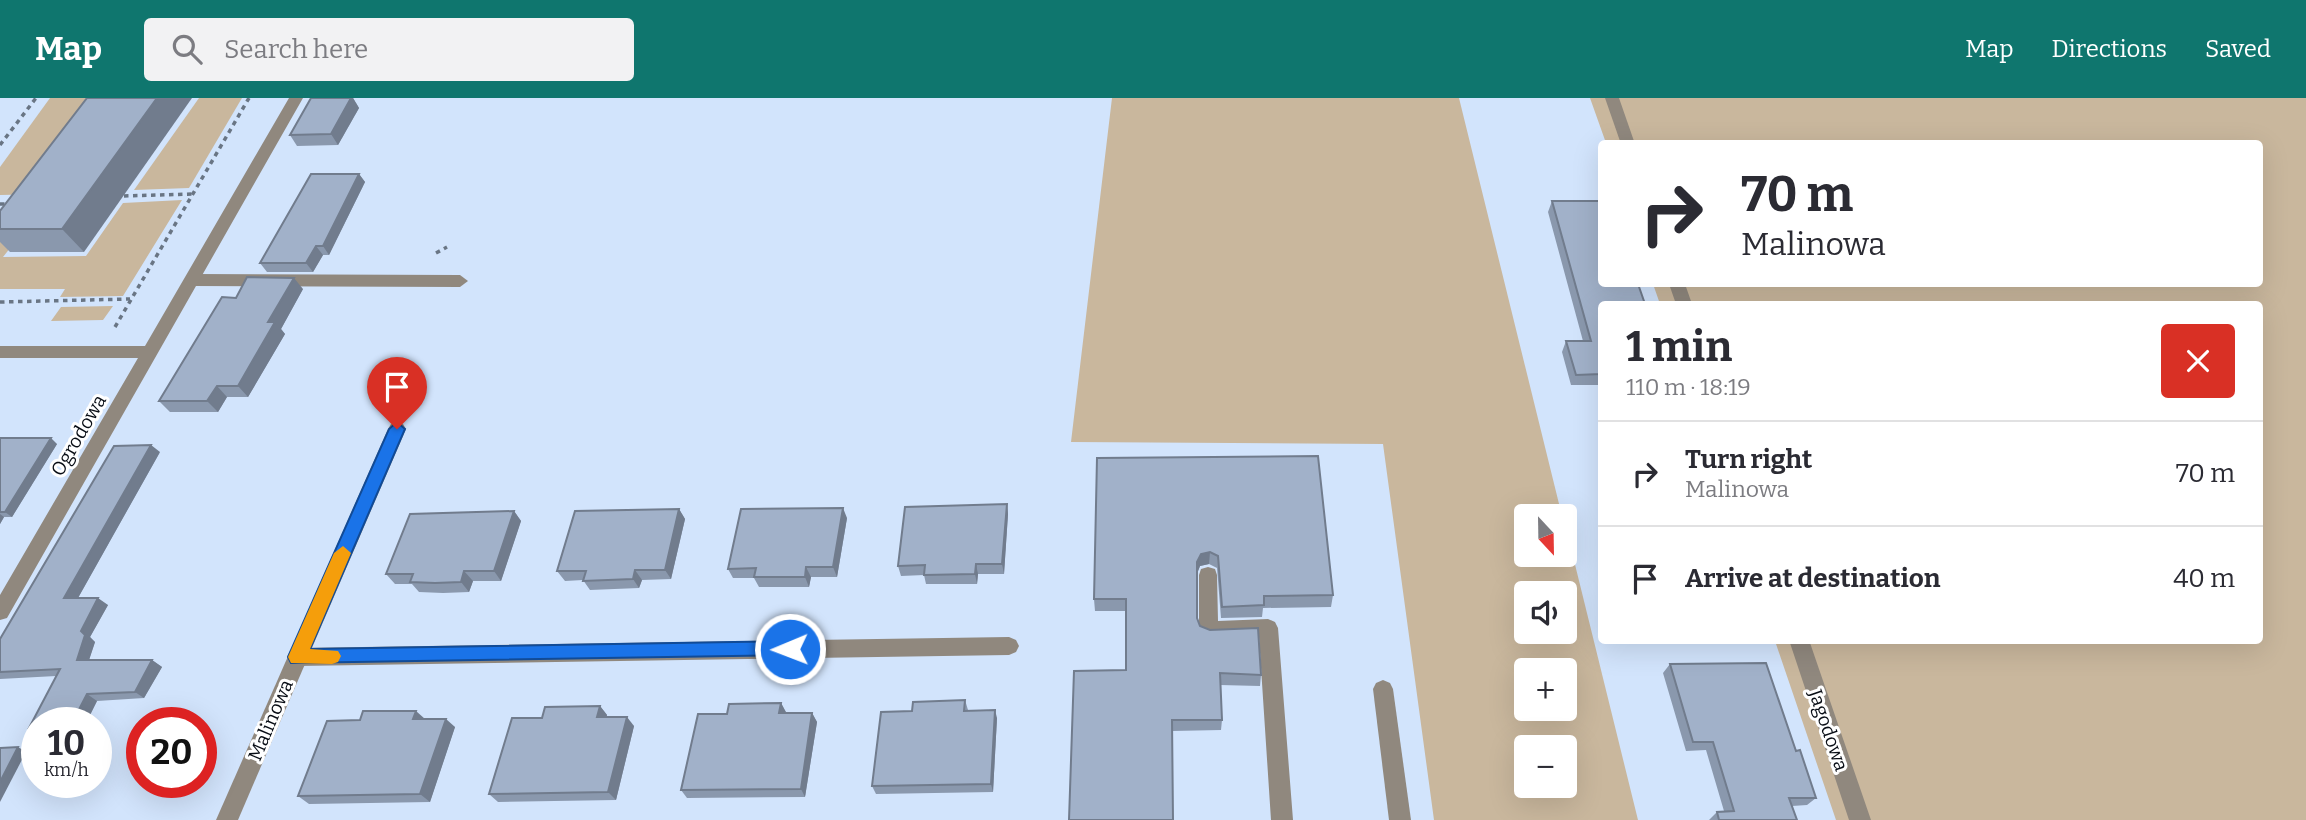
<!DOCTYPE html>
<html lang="en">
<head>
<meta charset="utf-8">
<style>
	:root { --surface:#fff; --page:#f2f2f3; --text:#2b2b33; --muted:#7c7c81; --line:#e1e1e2; --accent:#0f766e }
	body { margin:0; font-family:Bitter,serif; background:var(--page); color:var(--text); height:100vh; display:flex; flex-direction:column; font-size:26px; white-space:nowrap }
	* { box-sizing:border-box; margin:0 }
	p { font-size:23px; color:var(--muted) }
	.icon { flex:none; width:38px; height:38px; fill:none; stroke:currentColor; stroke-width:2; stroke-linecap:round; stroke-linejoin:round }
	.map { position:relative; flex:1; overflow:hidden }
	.side { position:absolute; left:1598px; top:203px; width:665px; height:343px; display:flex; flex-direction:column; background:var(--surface); border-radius:7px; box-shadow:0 7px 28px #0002 }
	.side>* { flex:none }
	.hud { position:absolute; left:1598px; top:42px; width:665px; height:147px; border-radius:7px; box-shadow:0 7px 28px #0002; background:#fff; color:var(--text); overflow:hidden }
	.needle { width:46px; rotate:158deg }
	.controls { position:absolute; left:1514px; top:406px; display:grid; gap:14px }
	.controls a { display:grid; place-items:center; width:63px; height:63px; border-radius:7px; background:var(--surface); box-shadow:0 7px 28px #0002; font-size:35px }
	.speed { position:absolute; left:21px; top:609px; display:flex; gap:14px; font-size:35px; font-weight:700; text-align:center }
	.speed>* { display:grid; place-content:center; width:91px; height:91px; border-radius:50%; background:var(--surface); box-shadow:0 7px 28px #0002; line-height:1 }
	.speed small { font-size:18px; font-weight:400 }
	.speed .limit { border:10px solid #d22; background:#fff; color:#111 }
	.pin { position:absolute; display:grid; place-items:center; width:60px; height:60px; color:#fff; margin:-72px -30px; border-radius:50% 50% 50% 0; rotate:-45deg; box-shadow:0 0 7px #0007 }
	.pin .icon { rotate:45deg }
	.me { position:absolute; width:77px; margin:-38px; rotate:269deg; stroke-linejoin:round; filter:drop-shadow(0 0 5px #0008) }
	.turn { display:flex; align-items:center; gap:24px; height:147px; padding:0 28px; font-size:32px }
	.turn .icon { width:91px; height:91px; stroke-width:2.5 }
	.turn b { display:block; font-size:49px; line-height:60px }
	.round { display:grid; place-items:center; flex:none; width:74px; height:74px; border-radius:7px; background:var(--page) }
	.overview { display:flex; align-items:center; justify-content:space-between; height:119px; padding:0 28px }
	h1 { font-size:42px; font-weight:700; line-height:52px }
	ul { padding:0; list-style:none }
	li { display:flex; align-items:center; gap:21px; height:105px; padding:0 28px; border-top:2px solid var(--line) }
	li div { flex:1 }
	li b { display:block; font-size:26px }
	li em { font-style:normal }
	header { display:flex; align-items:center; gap:42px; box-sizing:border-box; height:98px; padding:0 35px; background:var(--accent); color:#fff }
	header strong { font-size:33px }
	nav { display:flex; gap:38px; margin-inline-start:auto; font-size:24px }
	.search { width:490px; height:63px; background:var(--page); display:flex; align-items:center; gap:18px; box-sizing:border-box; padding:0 24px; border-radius:7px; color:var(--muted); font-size:26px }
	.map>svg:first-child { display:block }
	.green { fill:#c9b79d; fill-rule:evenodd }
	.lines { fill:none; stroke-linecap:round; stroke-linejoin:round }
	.path { stroke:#697584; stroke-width:3.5; stroke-dasharray:4.5 4.5; stroke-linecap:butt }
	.service { fill:#90887e; fill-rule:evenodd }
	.minor { fill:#90887e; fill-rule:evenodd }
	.wall { fill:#8a98ad }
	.shaded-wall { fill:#717c8d }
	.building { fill:#a1b1c9; stroke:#717c8d; stroke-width:2 }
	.route { fill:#1a73e8; stroke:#114b97; stroke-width:2 }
	.slow { fill:#f59e0b }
	.labels { text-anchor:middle; stroke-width:6; stroke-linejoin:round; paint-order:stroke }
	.street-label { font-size:19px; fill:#080d15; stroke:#fff }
</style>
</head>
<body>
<header>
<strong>Map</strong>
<div class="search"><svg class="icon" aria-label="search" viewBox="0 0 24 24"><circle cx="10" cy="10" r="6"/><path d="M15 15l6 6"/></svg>Search here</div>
<nav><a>Map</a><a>Directions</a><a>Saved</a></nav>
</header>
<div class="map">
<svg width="2306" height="722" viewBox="0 0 2306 722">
	<rect width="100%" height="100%" fill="#d2e4fc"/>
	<g class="green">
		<path d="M50,0H114L51,96L0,97V69Z"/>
		<path d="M199,0H242L189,90L134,92Z"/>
		<path d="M1112,0H1459L1562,418H1526V457H1564L1565,426L1638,722H1434L1383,346L1071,344ZM1564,495V534H1526V495ZM1564,572V611H1526V572ZM1526,649H1564V688H1526Z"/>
		<path d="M1590,0H2306V722H1836L1775,543L2259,542V206H1660L1653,186H2259V46L1606,45Z"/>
		<path d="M182,102L123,198L60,199L65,191H0V115L34,120L3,159L86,158L123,105Z"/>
		<path d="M113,208L103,222L51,223L61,209Z"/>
	</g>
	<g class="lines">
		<g class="path">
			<path d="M0,47L36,0"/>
			<path d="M124,98L192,96"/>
			<path d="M0,106H11"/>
			<path d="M436,155L447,149"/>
			<path d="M0,204L130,201"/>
			<path d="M115,229L249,0"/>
		</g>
		<g class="service">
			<path d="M193,176L460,177L468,183L460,189L193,188L185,182Z"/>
			<path d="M1208,469L1215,471L1217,477L1218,523L1268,521L1275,524L1278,530L1293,722H1271L1259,539L1209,541L1202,538L1199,532V477L1201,471Z"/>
			<path d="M1009,539L1016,542L1019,548L1016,554L1009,557L297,568L290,565L287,559L290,553L297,550Z"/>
			<path d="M1383,582L1390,585L1393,591L1411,722H1389L1373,591L1376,585Z"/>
		</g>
		<g class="minor">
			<path d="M289,0H303L7,520L0,522V497L138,260H0V248H145Z"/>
			<path d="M1605,0H1619L1635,46H1621Z"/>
			<path d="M1669,186H1685L1692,206H1676Z"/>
			<path d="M397,324L403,326L406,331L238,722H216L388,331L391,326Z"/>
			<path d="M1789,542H1809L1871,722H1849Z"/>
		</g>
	</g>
	<g class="wall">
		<path d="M87,0L84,154H10L0,144V113Z"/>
		<path d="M311,0H353L359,10L338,47L297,48L290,37Z"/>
		<path d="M359,76L365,84L329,157H323L313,174H267L260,165Z"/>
		<path d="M1552,103L1601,206V287H1571L1562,254L1566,243H1583L1548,114Z"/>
		<path d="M303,191L281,231L285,236L248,299H227L218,314H170L159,303L236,200Z"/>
		<path d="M0,340L57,346L12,419H4L0,426Z"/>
		<path d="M160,354L78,500L108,507L90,539L95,544L89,562H152L162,569L144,600L97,603L86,625H37V635L29,630L56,578L0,581V541Z"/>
		<path d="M1097,360L1333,497L1331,509L1263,510L1262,519L1221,520L1217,470L1209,466L1200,468L1197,475V520L1200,528L1261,577L1260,588L1220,587L1222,622L1221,632L1172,633L1126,572V513H1095L1094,501Z"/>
		<path d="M1007,406L1008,416L1004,476H978L977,486H926L924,477L901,478L898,468Z"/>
		<path d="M679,411L685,421L671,481L642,482L639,490L590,492L583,482L565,483L557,473Z"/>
		<path d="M514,413L521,423L501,483H473L469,494L443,495L419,494L412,486H395L386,476Z"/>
		<path d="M847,420L837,479H811L809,489H759L754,480H733L728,471Z"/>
		<path d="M1670,566L1796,653L1816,700L1807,707L1792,708L1797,722H1709L1717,714L1724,713L1706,652L1686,653L1663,575Z"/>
		<path d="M965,602L968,612L997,620L993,694L876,696L872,688L912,613Z"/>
		<path d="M781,605L786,615H812L817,624L805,699L687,700L681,692Z"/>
		<path d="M600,608L607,617L606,619L634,628L616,702L498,704L489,696Z"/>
		<path d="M425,621L455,629L430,704L309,706L298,698Z"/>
	</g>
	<g class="shaded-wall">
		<path d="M157,0H192L84,154L62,131Z"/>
		<path d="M351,0H353L359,10L338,47L331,36Z"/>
		<path d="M359,76L365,84L329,157L323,148Z"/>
		<path d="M316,148L323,157L313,174L306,165Z"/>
		<path d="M294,180L303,191L281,231L285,236L248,299L238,288L268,224Z"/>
		<path d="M217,288L227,299L218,314L207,303Z"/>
		<path d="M51,340L57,346L12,419L5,414Z"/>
		<path d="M151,347L160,354L74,507L64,500Z"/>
		<path d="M1007,406L1008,416L1004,476L1002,466Z"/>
		<path d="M843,410L847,420L837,479L833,469Z"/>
		<path d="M679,411L685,421L671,481L665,472Z"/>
		<path d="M514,413L521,423L501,483L494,473Z"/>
		<path d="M0,416L4,419L0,426Z"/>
		<path d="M1210,454L1209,466L1200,468L1197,476V464L1201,456Z"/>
		<path d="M976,466L978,476L977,486L975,476Z"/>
		<path d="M806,469L811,479L809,489L805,479Z"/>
		<path d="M635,472L642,482L639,490L633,481Z"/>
		<path d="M464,473L473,483L469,494L461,484Z"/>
		<path d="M98,500L108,507L90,539L95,544L87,568L77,562L81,533Z"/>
		<path d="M152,562L162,569L144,600L135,594Z"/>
		<path d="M87,596L97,603L86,625H72Z"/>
		<path d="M781,605L786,614L784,624L779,615Z"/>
		<path d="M600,608L607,617L604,628L597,619Z"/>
		<path d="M995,612L997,620L993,694L991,686Z"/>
		<path d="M416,613L425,621H413Z"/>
		<path d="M812,615L817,624L805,699L801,691Z"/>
		<path d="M627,619L634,628L616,702L608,694Z"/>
		<path d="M446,621L455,629L430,704L420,696Z"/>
		<path d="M18,649L26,654L0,704V684Z"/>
	</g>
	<g class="building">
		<path d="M87,0H157L62,131H0V113Z"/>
		<path d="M311,0H351L331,36L290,37Z"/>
		<path d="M311,76H359L323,148H316L306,165H260Z"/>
		<path d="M1552,103H1601V186H1638L1645,206H1601V276L1576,277L1566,243H1591Z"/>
		<path d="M247,179L294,180L268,224H275L238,288H217L207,303H159L222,199L236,200Z"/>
		<path d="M0,340H51L5,414H0Z"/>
		<path d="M151,347L64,500H98L81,533L85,537L77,562H152L135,594L87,596L72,625H37V630H29L60,571L0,574V541L114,348Z"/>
		<path d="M1318,358L1333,497L1264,498V507L1222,509L1218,458L1210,454L1201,456L1197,464V520L1200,528L1210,532L1258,530L1261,577L1220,575L1222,622H1172L1173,722H1069L1074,573L1126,572V501H1094L1097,360Z"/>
		<path d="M1007,406L1002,466H976L975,476L924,477L925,467L898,468L905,409Z"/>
		<path d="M843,410L833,469H806L805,479H754L756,470L728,471L741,411Z"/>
		<path d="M679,411L665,472H635L633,481L583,483L586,473H557L575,413Z"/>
		<path d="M514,413L494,473H464L461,484L435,485L410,484L413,476H386L410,416Z"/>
		<path d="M1766,565L1796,653L1800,652L1816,700H1789L1797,722H1719L1717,714L1734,713L1713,644H1693L1670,566Z"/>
		<path d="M965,602L964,613L995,612L991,686L872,688L881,614L912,613L913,604Z"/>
		<path d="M781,605L779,615H812L801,691L681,692L698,616H727L729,606Z"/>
		<path d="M600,608L597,619H627L608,694L489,696L512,620H542L545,609Z"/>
		<path d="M363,613H416L413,621H446L420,696L298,698L327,623L360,622Z"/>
		<path d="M18,649L0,684V650Z"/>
	</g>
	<path class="route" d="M397,324L405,331L310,551L790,543L796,546L799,551L796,557L291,565L288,559L389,331Z"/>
	<path class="slow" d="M343,448L351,455L310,551L338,553L341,558L338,564L332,566L291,565L288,559L334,455Z"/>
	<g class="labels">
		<g class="street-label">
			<text transform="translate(78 337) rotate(-60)" y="7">Ogrodowa</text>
			<text transform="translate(270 622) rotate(-67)" y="7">Malinowa</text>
			<text transform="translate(1829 632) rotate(71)" y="7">Jagodowa</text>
		</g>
	</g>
</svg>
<div class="controls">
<a><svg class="needle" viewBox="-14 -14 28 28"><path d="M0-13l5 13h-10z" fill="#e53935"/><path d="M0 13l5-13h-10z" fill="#7c7c81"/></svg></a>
<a><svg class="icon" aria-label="sound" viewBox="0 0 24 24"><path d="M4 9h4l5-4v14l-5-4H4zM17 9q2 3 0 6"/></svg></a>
<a>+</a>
<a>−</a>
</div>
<div class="speed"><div>10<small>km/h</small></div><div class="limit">20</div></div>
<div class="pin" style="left:397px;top:331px;background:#d93025"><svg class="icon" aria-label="arrive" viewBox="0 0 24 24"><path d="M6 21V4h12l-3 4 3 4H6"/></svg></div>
<svg class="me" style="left:790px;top:551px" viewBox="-20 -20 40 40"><circle r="17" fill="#1a73e8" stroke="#fff" stroke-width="3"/><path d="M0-11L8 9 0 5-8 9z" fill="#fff"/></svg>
<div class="hud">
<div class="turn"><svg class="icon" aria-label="right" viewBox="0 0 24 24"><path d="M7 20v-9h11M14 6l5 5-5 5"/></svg><div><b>70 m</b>Malinowa</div></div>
</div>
<section class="side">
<div class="overview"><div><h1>1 min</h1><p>110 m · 18:19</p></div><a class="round" style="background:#d93025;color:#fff"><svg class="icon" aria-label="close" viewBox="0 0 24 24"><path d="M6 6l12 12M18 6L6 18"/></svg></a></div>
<ul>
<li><svg class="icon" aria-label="right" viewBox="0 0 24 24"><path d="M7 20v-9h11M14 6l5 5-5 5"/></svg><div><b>Turn right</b><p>Malinowa</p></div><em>70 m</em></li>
<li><svg class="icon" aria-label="arrive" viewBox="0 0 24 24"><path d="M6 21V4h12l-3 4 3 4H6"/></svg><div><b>Arrive at destination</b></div><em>40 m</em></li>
</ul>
</section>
</div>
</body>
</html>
